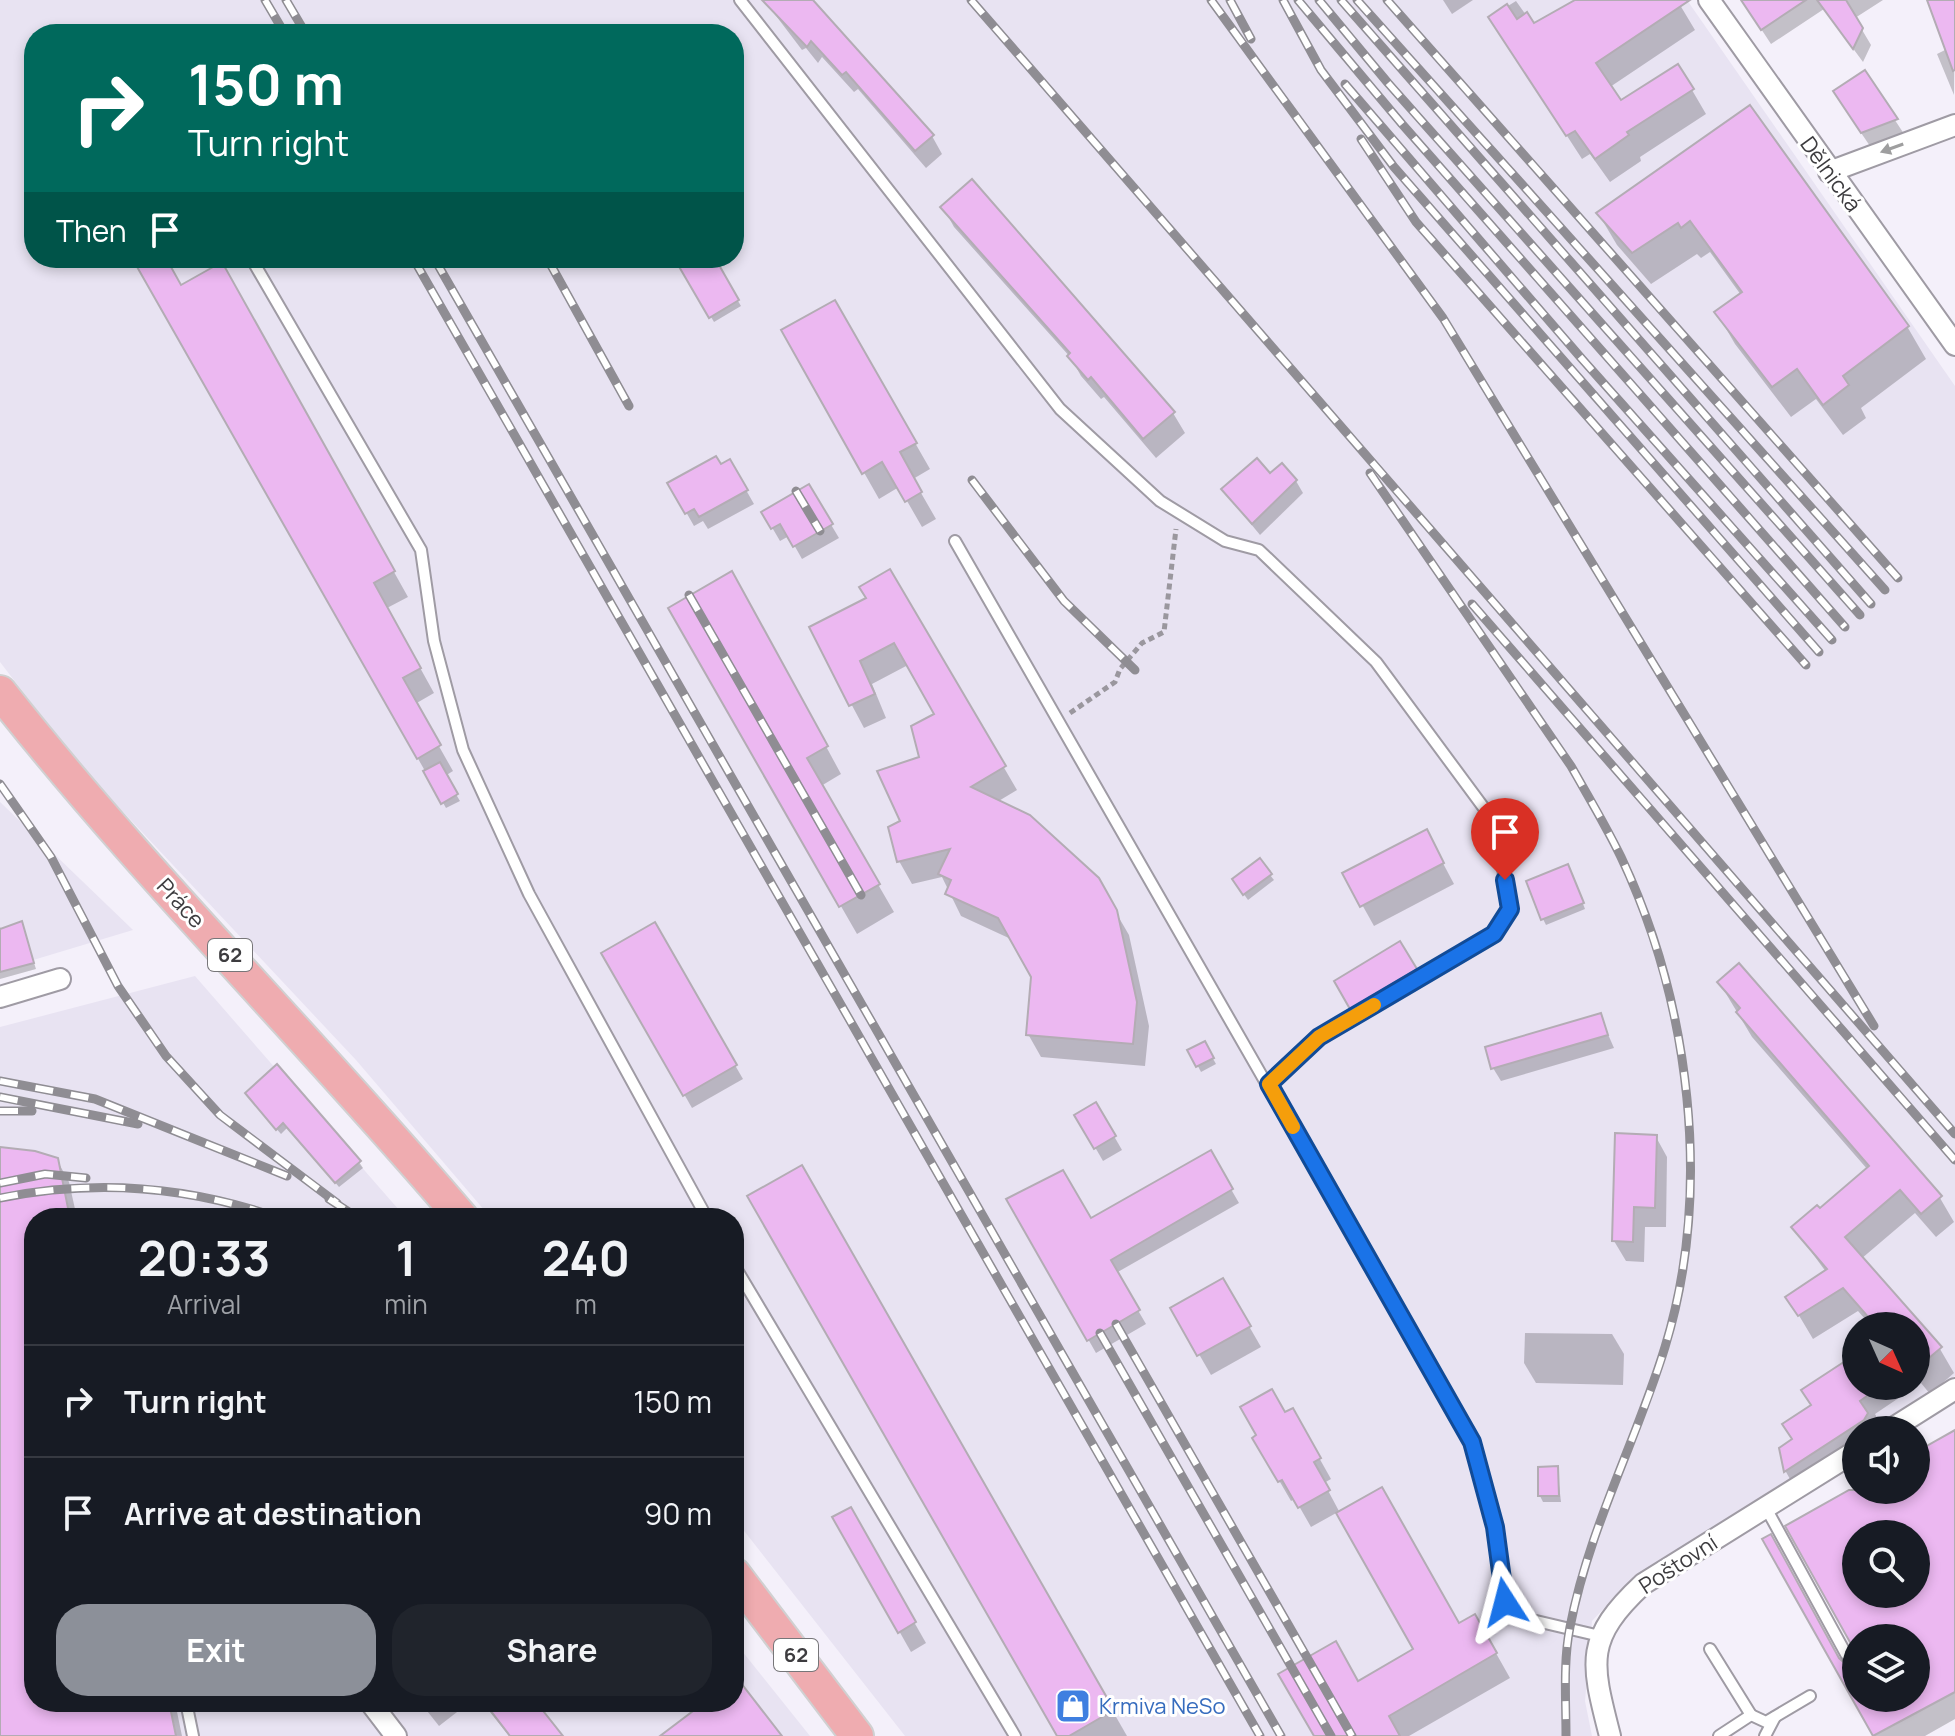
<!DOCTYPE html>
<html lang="en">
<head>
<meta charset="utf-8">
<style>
	:root { --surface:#171b24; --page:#20242c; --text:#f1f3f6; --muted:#9ea1a6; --line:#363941; --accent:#8c9099 }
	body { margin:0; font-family:Manrope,sans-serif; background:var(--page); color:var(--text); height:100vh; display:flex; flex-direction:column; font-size:30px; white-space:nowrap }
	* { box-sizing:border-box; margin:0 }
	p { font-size:26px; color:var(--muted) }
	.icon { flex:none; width:44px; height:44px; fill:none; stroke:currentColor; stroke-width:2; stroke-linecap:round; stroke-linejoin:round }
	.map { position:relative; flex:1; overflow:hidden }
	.drawer { position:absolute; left:24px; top:1208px; width:720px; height:504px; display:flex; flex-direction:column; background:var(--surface); border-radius:32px; box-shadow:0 4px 12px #0003 }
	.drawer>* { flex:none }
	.banner { position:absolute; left:24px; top:24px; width:720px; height:244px; border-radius:32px; box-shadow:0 4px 12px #0003; background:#00695c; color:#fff; overflow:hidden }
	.needle { width:52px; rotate:135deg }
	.buttons { position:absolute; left:1842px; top:1312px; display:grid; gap:16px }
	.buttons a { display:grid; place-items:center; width:88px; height:88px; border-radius:50%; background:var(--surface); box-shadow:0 4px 12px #0003; font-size:40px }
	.pin { position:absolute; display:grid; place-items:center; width:68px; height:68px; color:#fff; margin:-82px -34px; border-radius:50% 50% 50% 0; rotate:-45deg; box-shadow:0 0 8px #0007 }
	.pin .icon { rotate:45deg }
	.me { position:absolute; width:88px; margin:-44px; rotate:351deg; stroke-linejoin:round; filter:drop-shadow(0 0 6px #0008) }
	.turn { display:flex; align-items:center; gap:28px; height:168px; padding:0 32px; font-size:36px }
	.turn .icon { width:104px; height:104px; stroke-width:2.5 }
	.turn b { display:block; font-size:56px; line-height:68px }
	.then { display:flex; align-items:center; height:76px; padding:0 32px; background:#0003; gap:16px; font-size:30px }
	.eta { display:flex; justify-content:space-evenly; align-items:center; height:136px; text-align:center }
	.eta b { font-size:48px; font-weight:700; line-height:56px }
	.cta { display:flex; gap:16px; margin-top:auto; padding:16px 32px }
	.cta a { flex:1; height:92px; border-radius:32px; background:var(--accent); color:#fff; font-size:32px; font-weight:700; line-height:92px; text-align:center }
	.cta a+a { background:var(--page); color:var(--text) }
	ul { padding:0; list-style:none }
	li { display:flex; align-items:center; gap:24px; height:112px; padding:0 32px; border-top:2px solid var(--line) }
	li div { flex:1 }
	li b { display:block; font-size:30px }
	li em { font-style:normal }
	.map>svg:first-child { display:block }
	.built { fill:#e8e3f2; fill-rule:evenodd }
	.shadow { fill:#0003; fill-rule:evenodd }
	.building { fill:#ecb8f1; stroke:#b3acb4; stroke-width:2; fill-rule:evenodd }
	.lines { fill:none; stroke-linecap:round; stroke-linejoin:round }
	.service-casing { stroke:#9f9ba4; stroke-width:14 }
	.minor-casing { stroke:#9f9ba4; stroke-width:24 }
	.primary-casing { stroke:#d0d0d1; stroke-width:36 }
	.path { stroke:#9a979e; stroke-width:5; stroke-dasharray:6 4; stroke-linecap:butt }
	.service { stroke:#fff; stroke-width:10 }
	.minor { stroke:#fff; stroke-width:20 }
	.primary { stroke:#efacb0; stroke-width:32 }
	.rail-casing { stroke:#8f8d93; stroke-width:9 }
	.rail { stroke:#fff; stroke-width:6; stroke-dasharray:18; stroke-linecap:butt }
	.oneway { fill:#9e9e9f }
	.route-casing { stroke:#114b97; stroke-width:20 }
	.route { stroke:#1a73e8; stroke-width:14 }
	.slow { stroke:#f59e0b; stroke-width:14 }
	.labels { text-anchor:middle; stroke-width:6; stroke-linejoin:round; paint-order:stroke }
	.shield { fill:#fff; stroke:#777679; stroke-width:2 }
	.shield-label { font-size:20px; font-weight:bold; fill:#3d3c3f }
	.street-label { font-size:22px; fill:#3d3c3f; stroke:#fff }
	.shop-label { font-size:22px; fill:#366cbe; stroke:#fff; text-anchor:start }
</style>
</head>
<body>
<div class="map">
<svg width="1955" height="1736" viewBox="0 0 1955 1736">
	<rect width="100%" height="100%" fill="#f4f0fa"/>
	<g class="built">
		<path d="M0,0H1687L1955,386V1376L1870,1430H1856V1439L1628,1583L1592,1621L1585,1701L1592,1736H905L734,1518V1218H491L356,1060L80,766L0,662ZM34,34H734V258H34ZM1856,1326H1916V1386H1856Z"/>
		<path d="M0,802L133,930L0,970Z"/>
		<path d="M195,976L406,1218H34V1702H734V1641L810,1736H0V1027Z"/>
	</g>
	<g class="shadow">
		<path d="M764,0H811L932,136L942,154L926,168L858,89L854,92L822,57L818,63L806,48L802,50Z"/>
		<path d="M1443,0H1473L1452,14Z"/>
		<path d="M1579,0H1677L1695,30L1610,87L1621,103L1692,90L1706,114L1640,157L1641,161L1610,182L1590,154L1582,159L1490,17L1516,1L1534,26Z"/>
		<path d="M1742,0H1883L1855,18L1871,45L1863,62L1824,9L1771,44Z"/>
		<path d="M1929,0H1955L1954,95L1937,54L1947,49Z"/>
		<path d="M1864,73L1908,140L1874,152L1847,112Z"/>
		<path d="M1749,108L1908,328L1926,359L1861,408L1866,418L1843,435L1816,399L1791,417L1735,344L1717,313L1741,295L1710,252L1701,258L1697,254L1651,284L1617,245L1598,213Z"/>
		<path d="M943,207L1173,413L1185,433L1156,458L1104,397L1101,399L1081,376L1071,358L954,227Z"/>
		<path d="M134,258H164L181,287L222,265L408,597L387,608L434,693L415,704L453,771L445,776L460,801L446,808Z"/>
		<path d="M676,258H712L741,306L714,322Z"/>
		<path d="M835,303L930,469L913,479L936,519L922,527L899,487L879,499L784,331Z"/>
		<path d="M730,462L754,504L708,529L703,521L694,526L670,484Z"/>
		<path d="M1270,476L1296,481L1303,493L1260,535L1223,490Z"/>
		<path d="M808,486L839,538L802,559L789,536L780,541L763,512Z"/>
		<path d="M890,572L1017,790L997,802L1097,880L1129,935L1149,1026L1145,1066L1041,1057L1028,1034L1033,976L1013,940L961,916L942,877L912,884L899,861L903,822L936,715L908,665L872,684L886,718L864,728L811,628L868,599Z"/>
		<path d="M747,601L841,774L821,786L894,912L857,934L670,609Z"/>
		<path d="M1437,852L1454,884L1374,926L1345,874Z"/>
		<path d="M1571,873L1585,909L1546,925L1543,919Z"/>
		<path d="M1270,875L1274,880L1248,900L1238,886Z"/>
		<path d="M21,923L36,969L0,979V927L2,930Z"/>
		<path d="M654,925L743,1079L692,1108L604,954Z"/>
		<path d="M1399,944L1423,983L1360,1021L1336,982Z"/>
		<path d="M1719,982L1940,1198L1954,1222L1936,1237L1915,1213L1861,1259L1940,1349L1954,1373L1930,1394L1921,1383L1875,1414L1879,1421L1873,1425L1876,1430H1856V1458L1799,1495L1786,1472L1781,1449L1794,1441L1813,1406L1856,1356V1386H1916V1326H1871L1858,1311L1813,1339L1788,1297L1826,1272L1794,1228L1820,1211L1868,1170L1752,1037Z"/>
		<path d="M1600,1016L1614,1048L1501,1081L1493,1068Z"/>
		<path d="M1204,1043L1216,1064L1201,1072L1190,1051Z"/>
		<path d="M250,1099L359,1162L363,1168L339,1187L288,1127L281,1134Z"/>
		<path d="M1096,1105L1122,1150L1103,1161L1077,1116Z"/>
		<path d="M1656,1137L1667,1157L1666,1227H1645L1644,1262L1626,1261L1614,1241Z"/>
		<path d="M0,1149L57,1160L69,1182L77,1218H34V1702H175L182,1736H0Z"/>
		<path d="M1210,1153L1239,1203L1116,1273L1146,1324L1096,1353L1009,1200L1090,1221Z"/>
		<path d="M801,1168L1127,1736H1059Z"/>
		<path d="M1223,1281L1261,1347L1211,1375L1173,1309Z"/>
		<path d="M1525,1333L1612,1334L1624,1354L1623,1385L1536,1383L1524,1363Z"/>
		<path d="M1285,1415L1304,1431L1331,1479L1324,1483L1340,1513L1458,1626L1475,1616L1510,1678L1409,1736H1316L1357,1683L1416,1650L1338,1512L1311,1527L1295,1499L1291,1501L1255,1439Z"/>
		<path d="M1955,1433V1719L1925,1736H1875L1764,1540L1839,1661L1856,1674V1698H1916V1638H1856V1651L1788,1527L1856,1489L1916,1490V1455ZM1856,1534H1916V1594H1856Z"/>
		<path d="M1557,1468L1561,1502H1543L1540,1496Z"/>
		<path d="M850,1510L926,1643L911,1652L835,1518Z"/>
		<path d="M420,1702H470L439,1726Z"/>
		<path d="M482,1702H533L560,1736H509Z"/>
	</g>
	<g class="building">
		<path d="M762,0H813L934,135L915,151L846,72L842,75L811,41L807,47Z"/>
		<path d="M1575,0H1690L1596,63L1621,100L1678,64L1694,89L1627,132L1629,135L1595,159L1575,131L1566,136L1488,17L1507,4L1517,19L1527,12L1534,23Z"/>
		<path d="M1741,0H1806L1761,30Z"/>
		<path d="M1817,0H1846L1863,28L1853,49Z"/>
		<path d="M1927,0H1955V70L1953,71Z"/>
		<path d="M1865,70L1898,119L1861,133L1833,91Z"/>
		<path d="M1750,105L1909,326L1843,376L1849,385L1823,405L1797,369L1772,387L1714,312L1742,292L1690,221L1681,228L1678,223L1632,253L1596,213Z"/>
		<path d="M972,179L1175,412L1143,439L1091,377L1088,380L1067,356L1070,353L940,207Z"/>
		<path d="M132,258H166L181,285L222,262L395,571L374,583L421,668L403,678L441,745L417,759Z"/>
		<path d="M674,258H715L739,300L709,318Z"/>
		<path d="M835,300L917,443L900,452L922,492L905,502L882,462L862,474L781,330Z"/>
		<path d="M716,456L721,464L730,459L748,490L699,517L694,509L685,514L667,483Z"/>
		<path d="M1257,458L1270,473L1282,463L1297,480L1252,524L1221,489Z"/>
		<path d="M809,484L833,524L793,547L780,524L771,529L761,512Z"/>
		<path d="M890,569L1006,766L971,787L1030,815L1099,878L1117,910L1137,1002L1133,1044L1026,1035L1031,977L998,918L945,894L951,880L938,874L950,849L897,862L888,827L900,821L877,771L919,757L911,726L934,714L894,643L860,661L875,694L849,706L809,627L866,598L859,587Z"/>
		<path d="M732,571L828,746L807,758L880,884L839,907L668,608Z"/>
		<path d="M440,762L458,794L441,804L423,771Z"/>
		<path d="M1427,829L1444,863L1360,907L1342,873Z"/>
		<path d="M1260,858L1272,874L1243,895L1232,879Z"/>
		<path d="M1568,864L1584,903L1541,920L1526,881Z"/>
		<path d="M22,921L34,963L0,972V929Z"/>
		<path d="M655,922L737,1065L683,1096L601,953Z"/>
		<path d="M1400,941L1417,969L1350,1009L1334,981Z"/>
		<path d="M1739,963L1942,1196L1921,1214L1900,1190L1845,1237L1942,1347L1916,1369V1326H1876L1843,1288L1798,1316L1785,1297L1827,1269L1791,1227L1817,1205L1820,1208L1869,1166L1736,1012L1740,1008L1717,982Z"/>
		<path d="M1601,1013L1608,1035L1491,1069L1485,1047Z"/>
		<path d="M1205,1041L1214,1058L1196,1067L1187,1050Z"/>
		<path d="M277,1064L361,1161L335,1183L283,1123L276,1130L245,1093Z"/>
		<path d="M1096,1102L1116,1136L1094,1149L1074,1115Z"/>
		<path d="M1615,1133L1657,1135L1655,1208L1634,1207L1633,1242L1612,1241Z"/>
		<path d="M0,1147L35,1151L58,1158L70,1218H34V1702H169L176,1736H0Z"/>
		<path d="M1211,1150L1233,1189L1111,1260L1140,1310L1087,1341L1006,1199L1063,1170L1091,1218Z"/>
		<path d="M802,1165L1114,1710L1069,1736H1057L747,1196Z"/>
		<path d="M1223,1278L1251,1326L1197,1356L1170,1308Z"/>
		<path d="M1856,1354V1386H1881L1860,1401L1868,1413L1864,1420L1784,1472L1779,1448L1792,1439L1782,1424L1811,1405L1801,1390Z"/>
		<path d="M1272,1389L1285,1412L1293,1408L1321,1458L1314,1462L1330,1490L1298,1508L1282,1480L1278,1482L1252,1438L1256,1435L1240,1407Z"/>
		<path d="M1955,1430V1692L1873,1736L1762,1539L1771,1534L1839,1658L1856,1673V1698H1916V1638H1856V1653L1785,1526L1849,1490H1916V1452ZM1856,1534H1916V1594H1856Z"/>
		<path d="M1558,1466L1559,1496H1538V1467Z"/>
		<path d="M1382,1487L1459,1623L1475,1614L1497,1653L1389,1716L1400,1736H1314L1278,1674L1336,1641L1358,1681L1413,1649L1336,1513Z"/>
		<path d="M851,1507L916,1622L898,1633L832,1517Z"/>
		<path d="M734,1674L782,1736H660L705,1702H734Z"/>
		<path d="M484,1702H536L563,1736H510Z"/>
	</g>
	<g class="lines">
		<defs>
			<g id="service">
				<path d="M740,0L1060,409L1160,501L1225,541L1259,550L1376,662L1495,823L1510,909L1494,934L1319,1037L1269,1084"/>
				<path d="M251,258L421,550L434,641L463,750L529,894L707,1218"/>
				<path d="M955,541L1472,1442L1495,1527L1505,1602L1515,1613L1532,1620L1600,1636"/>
				<path d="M734,1265L1015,1736"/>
				<path d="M1766,1508L1846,1654L1856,1665"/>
				<path d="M1710,1649L1751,1715L1719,1736"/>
				<path d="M186,1702L193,1736"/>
				<path d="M1751,1715L1766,1722L1810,1696"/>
				<path d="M1765,1736L1775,1717"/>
			</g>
			<g id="minor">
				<path d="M1709,0L1955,345"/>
				<path d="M1829,172L1955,125"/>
				<path d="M0,997L60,979"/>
				<path d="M1890,1430L1955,1389"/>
				<path d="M370,1702L396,1736"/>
				<path d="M1610,1736C1591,1662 1584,1639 1643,1584L1856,1451"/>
			</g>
			<g id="primary">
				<path d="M0,692C144,875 311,1040 462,1218"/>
				<path d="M734,1574L857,1736"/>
			</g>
		</defs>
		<use href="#service" class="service-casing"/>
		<use href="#minor" class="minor-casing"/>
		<use href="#primary" class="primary-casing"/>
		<path class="path" d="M1070,713L1115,682L1120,669L1142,643L1164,632L1176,529"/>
		<use href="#service" class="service"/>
		<use href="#minor" class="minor"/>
		<use href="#primary" class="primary"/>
		<defs>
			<g id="rail">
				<path d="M265,0L285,34"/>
				<path d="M286,0L306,34"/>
				<path d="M971,0L1955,1134"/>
				<path d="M1211,0L1443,318L1874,1026"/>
				<path d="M1230,0L1251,39"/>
				<path d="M1283,0L1321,70L1394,167L1819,652"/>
				<path d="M1298,0L1402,124L1845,627"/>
				<path d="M1319,0L1388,83L1860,615"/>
				<path d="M1341,0L1871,604"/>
				<path d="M1357,0L1885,590"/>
				<path d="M1387,0L1898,578"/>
				<path d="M605,30L609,34"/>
				<path d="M1345,84L1582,359L1832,640"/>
				<path d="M1361,139L1416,222L1806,665"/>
				<path d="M413,258L1260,1736"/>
				<path d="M434,258L1281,1736"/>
				<path d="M547,258L629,406"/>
				<path d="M1370,473L1571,766C1588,796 1606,826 1621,857C1690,1003 1713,1190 1665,1347C1636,1442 1589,1528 1570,1627C1563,1662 1566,1700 1566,1736"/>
				<path d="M972,480L1064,601L1135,670"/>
				<path d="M796,491L820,531"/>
				<path d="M689,595L861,895"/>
				<path d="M1472,604L1955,1160"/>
				<path d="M0,784L51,857L118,986L166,1056L220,1115L337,1203"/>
				<path d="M0,1081L95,1099L287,1176"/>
				<path d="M0,1097L138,1124"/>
				<path d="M0,1111H32"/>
				<path d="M0,1183L45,1174L86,1178"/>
				<path d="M0,1198C94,1179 188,1186 279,1218"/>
				<path d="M329,1199L358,1218"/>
				<path d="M1116,1324L1352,1736"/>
				<path d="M1100,1333L1331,1736"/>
			</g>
		</defs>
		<use href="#rail" class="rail-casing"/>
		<use href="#rail" class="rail"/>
	</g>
	<defs><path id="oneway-solid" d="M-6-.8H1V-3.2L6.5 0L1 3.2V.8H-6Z" transform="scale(2)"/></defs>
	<use class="oneway" href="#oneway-solid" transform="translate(1892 148) rotate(160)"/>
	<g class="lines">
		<defs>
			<path id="route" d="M1505,1602L1495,1527L1472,1442L1269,1084L1319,1037L1494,934L1510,909L1505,880"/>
		</defs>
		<use href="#route" class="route-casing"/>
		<use href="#route" class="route"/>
		<path class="slow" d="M1293,1127L1269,1084L1319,1037L1374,1005"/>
	</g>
	<defs>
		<symbol id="shop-square" viewBox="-11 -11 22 22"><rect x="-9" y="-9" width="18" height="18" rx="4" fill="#3f7fe0" stroke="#fff"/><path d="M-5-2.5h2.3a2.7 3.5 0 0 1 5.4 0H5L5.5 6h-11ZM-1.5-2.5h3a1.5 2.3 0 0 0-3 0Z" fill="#fff"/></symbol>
	</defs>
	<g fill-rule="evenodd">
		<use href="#shop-square" x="1053" y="1686" width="40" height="40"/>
	</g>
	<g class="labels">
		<g class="shield">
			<rect x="208" y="939" width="44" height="32" rx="6"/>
			<rect x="774" y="1639" width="44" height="32" rx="6"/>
		</g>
		<g class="shield-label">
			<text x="230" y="962">62</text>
			<text x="796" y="1662">62</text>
		</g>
		<g class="street-label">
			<text transform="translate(1831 174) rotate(54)" y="8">Dělnická</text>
			<text transform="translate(181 903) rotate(47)" y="8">Práce</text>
			<text transform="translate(1678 1564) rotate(-33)" y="8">Poštovní</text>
		</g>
		<g class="shop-label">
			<text x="1099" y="1714">Krmiva NeSo</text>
		</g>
	</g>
</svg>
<div class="buttons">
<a><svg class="needle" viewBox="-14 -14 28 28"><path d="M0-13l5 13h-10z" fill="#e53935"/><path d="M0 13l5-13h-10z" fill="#9ea1a6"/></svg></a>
<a><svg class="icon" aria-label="sound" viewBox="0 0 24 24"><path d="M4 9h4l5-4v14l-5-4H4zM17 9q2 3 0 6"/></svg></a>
<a><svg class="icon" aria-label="search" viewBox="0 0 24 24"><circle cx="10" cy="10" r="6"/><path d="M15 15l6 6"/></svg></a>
<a><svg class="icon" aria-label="layers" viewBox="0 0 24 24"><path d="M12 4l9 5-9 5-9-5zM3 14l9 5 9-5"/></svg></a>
</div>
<div class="pin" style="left:1505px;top:880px;background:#d93025"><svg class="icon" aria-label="arrive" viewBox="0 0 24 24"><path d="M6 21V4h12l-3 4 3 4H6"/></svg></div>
<svg class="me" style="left:1505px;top:1602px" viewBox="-20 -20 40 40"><path d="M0-17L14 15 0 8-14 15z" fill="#1a73e8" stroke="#fff" stroke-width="4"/></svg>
<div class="banner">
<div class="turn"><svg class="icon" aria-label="right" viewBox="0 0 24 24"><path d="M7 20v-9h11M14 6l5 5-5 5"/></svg><div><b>150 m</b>Turn right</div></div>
<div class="then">Then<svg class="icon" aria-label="arrive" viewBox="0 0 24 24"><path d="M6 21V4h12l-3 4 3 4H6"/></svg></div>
</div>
<section class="drawer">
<div class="eta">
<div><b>20:33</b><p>Arrival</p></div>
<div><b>1</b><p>min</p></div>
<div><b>240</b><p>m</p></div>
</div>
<ul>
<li><svg class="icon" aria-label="right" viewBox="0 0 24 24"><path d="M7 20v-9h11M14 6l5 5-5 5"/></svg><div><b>Turn right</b></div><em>150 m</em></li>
<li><svg class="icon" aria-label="arrive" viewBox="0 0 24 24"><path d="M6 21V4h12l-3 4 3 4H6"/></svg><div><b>Arrive at destination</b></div><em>90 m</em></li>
</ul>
<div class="cta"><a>Exit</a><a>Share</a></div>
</section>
</div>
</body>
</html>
